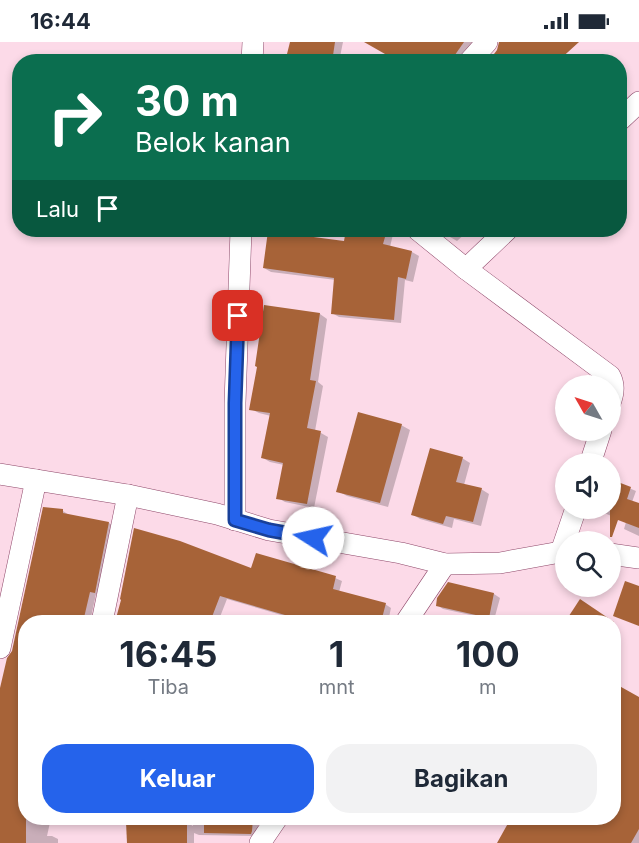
<!DOCTYPE html>
<html lang="id">
<head>
<meta charset="utf-8">
<style>
	:root { --surface:#fff; --page:#f2f2f3; --text:#1f2937; --muted:#747a83; --accent:#2563eb }
	body { margin:0; font-family:Inter,sans-serif; background:var(--page); color:var(--text); height:100vh; display:flex; flex-direction:column; font-size:22px; white-space:nowrap }
	* { box-sizing:border-box; margin:0 }
	p { font-size:20px; color:var(--muted) }
	.icon { flex:none; width:33px; height:33px; fill:none; stroke:currentColor; stroke-width:2; stroke-linecap:round; stroke-linejoin:round }
	.map { position:relative; flex:1; overflow:hidden }
	.panel { position:absolute; left:18px; top:573px; width:603px; height:210px; display:flex; flex-direction:column; background:var(--surface); border-radius:24px; box-shadow:0 3px 9px #0003 }
	.panel>* { flex:none }
	.guide { position:absolute; left:12px; top:12px; width:615px; height:183px; border-radius:24px; box-shadow:0 3px 9px #0003; background:#0b6e4f; color:#fff; overflow:hidden }
	.needle { width:39px; rotate:309deg }
	.controls { position:absolute; left:555px; top:333px; display:grid; gap:12px }
	.controls a { display:grid; place-items:center; width:66px; height:66px; border-radius:50%; background:var(--surface); box-shadow:0 3px 9px #0003; font-size:30px }
	.pin { position:absolute; display:grid; place-items:center; width:51px; height:51px; color:#fff; margin:-26px; border-radius:12px; box-shadow:0 3px 9px #0006 }
	.me { position:absolute; width:66px; margin:-33px; rotate:280deg; stroke-linejoin:round; filter:drop-shadow(0 0 4px #0008) }
	.turn { display:flex; align-items:center; gap:21px; height:126px; padding:0 24px; font-size:27px }
	.turn .icon { width:78px; height:78px; stroke-width:2.5 }
	.turn b { display:block; font-size:42px; line-height:51px }
	.then { display:flex; align-items:center; height:57px; padding:0 24px; background:#0003; gap:12px; font-size:22px }
	.eta { display:flex; justify-content:space-evenly; align-items:center; height:102px; text-align:center }
	.eta b { font-size:36px; font-weight:700; line-height:42px }
	.action { display:flex; gap:12px; margin-top:auto; padding:12px 24px }
	.action a { flex:1; height:69px; border-radius:24px; background:var(--accent); color:#fff; font-size:24px; font-weight:700; line-height:69px; text-align:center }
	.action a+a { background:var(--page); color:var(--text) }
	.status { display:flex; justify-content:space-between; align-items:center; height:42px; padding:0 30px; background:var(--surface); direction:ltr }
	.status svg { height:16px; fill:currentColor }
	.map>svg:first-child { display:block }
	.shadow { fill:#0003 }
	.building { fill:#a76338 }
	.lines { fill:none; stroke-linecap:round; stroke-linejoin:round }
	.street-casing { stroke:#8e4769; stroke-width:22 }
	.street { stroke:#fff; stroke-width:21 }
	.route-casing { stroke:#184099; stroke-width:15 }
	.route { stroke:#2563eb; stroke-width:10 }
</style>
</head>
<body>
<div class="status"><b>16:44</b><svg viewBox="0 0 49 12"><path d="M0 12V9h3v3zM5 12V6h3v6zM10 12V3h3v9zM15 12V0h3v12zM26 1h20v11H26zM47 4h2v5h-2z"/></svg></div>
<div class="map">
<svg width="639" height="801" viewBox="0 0 639 801">
	<rect width="100%" height="100%" fill="#fcdae8"/>
	<g class="shadow">
		<path d="M292,0H343L339,20H287Z"/>
		<path d="M367,0H480L464,20H401Z"/>
		<path d="M269,188H310L309,196L345,201L348,188H394L390,205L412,210L419,214L413,240L405,238L401,281L339,275L332,271L336,238L271,230L264,226Z"/>
		<path d="M442,188H465L467,190L457,199L450,195Z"/>
		<path d="M265,265L320,272L327,277L318,340L323,344L315,389L321,391L328,395L314,466L285,460L278,456L284,423L270,420L263,416L271,374L259,371L251,367L259,325Z"/>
		<path d="M401,383L410,388L388,465L347,454L338,449Z"/>
		<path d="M462,416L470,421L464,443L481,447L489,452L481,484L454,477L452,486L420,477L412,472Z"/>
		<path d="M610,438L636,449L632,460L639,463V494L624,487L626,480L592,466H610Z"/>
		<path d="M63,469L69,473L109,481L115,485L101,553L96,552L90,580H26V776H51L47,794H52L58,797V801H0V652Z"/>
		<path d="M252,528L335,536L342,539L339,550L385,562L391,566L388,580H305L227,557L218,580H117L123,557Z"/>
		<path d="M449,542L494,552L500,556L494,578L443,567L437,563Z"/>
		<path d="M580,560L612,580H566Z"/>
		<path d="M614,642L639,657V801H498L513,776H614Z"/>
		<path d="M193,776H258V793L257,794L199,793L194,791V801H128L186,780L193,784Z"/>
	</g>
	<g class="building">
		<path d="M290,0H335L332,20H285Z"/>
		<path d="M364,0H464L450,20H399Z"/>
		<path d="M499,0H579L557,20H488L497,8Z"/>
		<path d="M346,188H387L383,202L412,209L406,237L398,235L394,278L331,272L334,236L263,226L268,189L344,199Z"/>
		<path d="M264,263L320,271L310,338L316,339L307,386L321,389L307,462L276,457L283,421L261,416L270,371L249,368L257,325L255,324Z"/>
		<path d="M358,370L402,382L380,461L336,450Z"/>
		<path d="M430,406L463,415L456,440L482,446L473,480L446,474L443,482L411,473Z"/>
		<path d="M610,437L631,445L627,457L639,461V486L618,478L612,495H610Z"/>
		<path d="M43,465L63,467V471L109,480L95,551L90,550L83,580H26V801H0V646L7,616L12,609Z"/>
		<path d="M134,486L180,499L251,526L256,511L336,534L333,547L386,561L381,580H309L220,554L210,580H115L121,558L120,557Z"/>
		<path d="M625,539L639,544V584L613,574Z"/>
		<path d="M448,540L494,551L489,576L436,564L437,556Z"/>
		<path d="M580,557L614,580H565Z"/>
		<path d="M614,641L639,655V787L631,801H497L511,776H614Z"/>
		<path d="M204,776H253L252,789L251,792L204,791Z"/>
		<path d="M187,778V801H127L126,780Z"/>
	</g>
	<g class="lines">
		<defs>
			<g id="street">
				<path d="M252,20L253,0"/>
				<path d="M469,20L487,0"/>
				<path d="M620,78L639,60"/>
				<path d="M418,188L466,227"/>
				<path d="M507,188L466,227L610,334C615,343 614,351 610,361"/>
				<path d="M590,422L601,388"/>
				<path d="M0,432L128,453L217,472L269,488L401,511L445,522L500,521L566,509"/>
				<path d="M235,478V361L241,188"/>
				<path d="M561,510L576,466"/>
				<path d="M610,512L639,516"/>
				<path d="M102,580L128,453"/>
				<path d="M406,580L445,522"/>
				<path d="M0,606L36,438"/>
				<path d="M260,801L277,776"/>
			</g>
		</defs>
		<use href="#street" class="street-casing"/>
		<use href="#street" class="street"/>
	</g>
	<g class="lines">
		<defs>
			<path id="route" d="M238,274L235,361V478L269,488L313,496"/>
		</defs>
		<use href="#route" class="route-casing"/>
		<use href="#route" class="route"/>
	</g>
</svg>
<div class="controls">
<a><svg class="needle" viewBox="-14 -14 28 28"><path d="M0-13l5 13h-10z" fill="#e53935"/><path d="M0 13l5-13h-10z" fill="#747a83"/></svg></a>
<a><svg class="icon" aria-label="sound" viewBox="0 0 24 24"><path d="M4 9h4l5-4v14l-5-4H4zM17 9q2 3 0 6"/></svg></a>
<a><svg class="icon" aria-label="search" viewBox="0 0 24 24"><circle cx="10" cy="10" r="6"/><path d="M15 15l6 6"/></svg></a>
</div>
<div class="pin" style="left:238px;top:274px;background:#d93025"><svg class="icon" aria-label="arrive" viewBox="0 0 24 24"><path d="M6 21V4h12l-3 4 3 4H6"/></svg></div>
<svg class="me" style="left:313px;top:496px" viewBox="-20 -20 40 40"><circle r="19" fill="#fff"/><path d="M0-13L10 11 0 6-10 11z" fill="#2563eb"/></svg>
<div class="guide">
<div class="turn"><svg class="icon" aria-label="right" viewBox="0 0 24 24"><path d="M7 20v-9h11M14 6l5 5-5 5"/></svg><div><b>30 m</b>Belok kanan</div></div>
<div class="then">Lalu<svg class="icon" aria-label="arrive" viewBox="0 0 24 24"><path d="M6 21V4h12l-3 4 3 4H6"/></svg></div>
</div>
<section class="panel">
<div class="eta">
<div><b>16:45</b><p>Tiba</p></div>
<div><b>1</b><p>mnt</p></div>
<div><b>100</b><p>m</p></div>
</div>
<div class="action"><a>Keluar</a><a>Bagikan</a></div>
</section>
</div>
</body>
</html>
